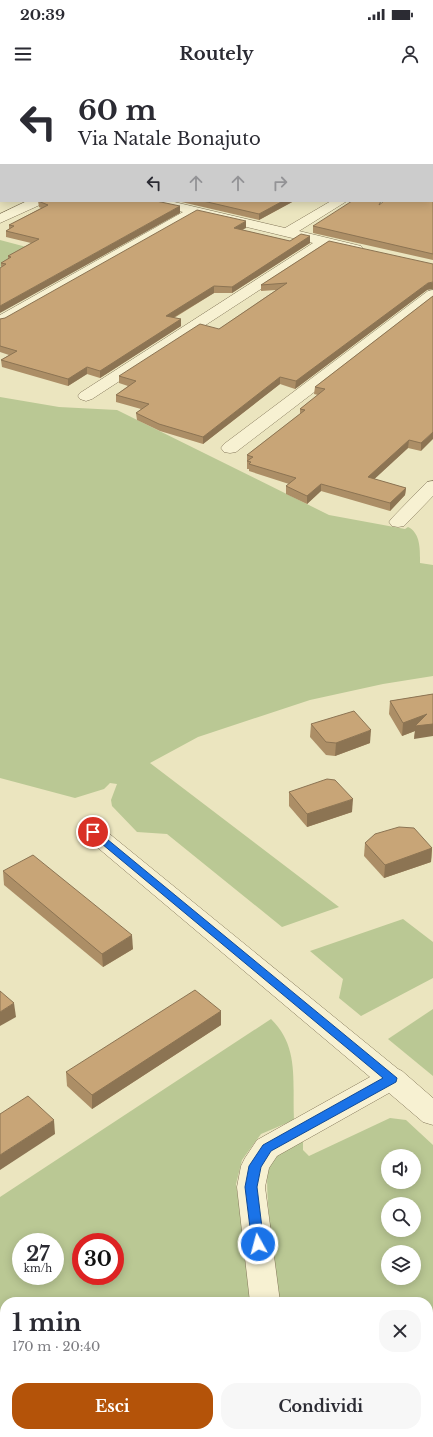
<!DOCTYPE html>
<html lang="it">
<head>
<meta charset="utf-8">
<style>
	:root { --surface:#fff; --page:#f7f7f7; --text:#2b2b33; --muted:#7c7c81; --accent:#b45309 }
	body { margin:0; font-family:"Libre Baskerville",serif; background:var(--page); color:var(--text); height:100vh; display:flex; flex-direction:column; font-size:15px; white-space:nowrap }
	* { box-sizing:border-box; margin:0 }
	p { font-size:13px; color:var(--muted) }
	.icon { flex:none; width:22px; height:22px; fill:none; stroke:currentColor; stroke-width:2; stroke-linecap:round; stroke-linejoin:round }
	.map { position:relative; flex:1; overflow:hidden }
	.drawer { position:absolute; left:0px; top:1217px; width:433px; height:140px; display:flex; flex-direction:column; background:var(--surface); border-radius:16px 16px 0 0; box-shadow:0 2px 10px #0003 }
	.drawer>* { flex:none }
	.top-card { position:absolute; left:0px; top:0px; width:433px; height:122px; box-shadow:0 2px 10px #0003; background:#fff; color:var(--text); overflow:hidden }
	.buttons { position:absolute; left:381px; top:1069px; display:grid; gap:8px }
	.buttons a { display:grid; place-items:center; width:40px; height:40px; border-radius:50%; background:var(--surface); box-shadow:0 2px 10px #0003; font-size:20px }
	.speed { position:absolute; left:12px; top:1153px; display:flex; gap:8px; font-size:20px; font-weight:700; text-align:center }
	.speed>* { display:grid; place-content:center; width:52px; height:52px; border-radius:50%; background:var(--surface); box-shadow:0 2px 10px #0003; line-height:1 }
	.speed small { font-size:10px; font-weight:400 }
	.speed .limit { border:6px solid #d22; background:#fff; color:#111 }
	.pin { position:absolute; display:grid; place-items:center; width:34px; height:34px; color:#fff; margin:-17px; border:2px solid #fff; border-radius:50%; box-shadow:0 1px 4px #0007 }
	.me { position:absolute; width:44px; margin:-22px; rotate:353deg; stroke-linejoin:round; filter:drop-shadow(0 0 3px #0008) }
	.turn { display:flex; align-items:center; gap:14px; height:84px; padding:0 12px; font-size:18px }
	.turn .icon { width:52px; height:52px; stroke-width:2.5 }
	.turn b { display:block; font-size:28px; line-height:34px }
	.lanes { display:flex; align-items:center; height:38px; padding:0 12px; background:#0003; justify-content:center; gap:20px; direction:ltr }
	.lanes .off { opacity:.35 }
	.round { display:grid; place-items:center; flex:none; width:42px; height:42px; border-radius:16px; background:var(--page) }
	.summary { display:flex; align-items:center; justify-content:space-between; height:68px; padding:0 12px }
	h1 { font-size:24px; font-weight:800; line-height:30px }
	.cta { display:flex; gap:8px; margin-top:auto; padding:8px 12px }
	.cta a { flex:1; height:46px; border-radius:16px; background:var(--accent); color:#fff; font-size:16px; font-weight:800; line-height:46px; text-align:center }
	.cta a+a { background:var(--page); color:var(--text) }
	.status { display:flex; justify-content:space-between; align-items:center; height:28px; padding:0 20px; background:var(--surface); direction:ltr }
	.status svg { height:11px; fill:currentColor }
	header { display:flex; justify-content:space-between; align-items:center; height:52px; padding:0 12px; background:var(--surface); font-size:18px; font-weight:800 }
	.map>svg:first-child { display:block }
	.green { fill:#bac894; fill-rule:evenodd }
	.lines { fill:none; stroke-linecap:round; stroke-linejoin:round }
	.minor-casing { stroke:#837659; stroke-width:1 }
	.minor { fill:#f7f1d2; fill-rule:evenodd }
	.wall { fill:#ac8e66 }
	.shaded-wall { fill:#8c7453 }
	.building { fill:#c8a577; stroke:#8c7453 }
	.route { fill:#1a73e8; stroke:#114b97 }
</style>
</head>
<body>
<div class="status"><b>20:39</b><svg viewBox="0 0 49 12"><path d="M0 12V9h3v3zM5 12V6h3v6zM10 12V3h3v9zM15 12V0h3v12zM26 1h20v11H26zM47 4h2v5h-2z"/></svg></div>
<header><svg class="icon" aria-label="menu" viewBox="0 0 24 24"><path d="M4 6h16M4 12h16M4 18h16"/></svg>Routely<svg class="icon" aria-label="person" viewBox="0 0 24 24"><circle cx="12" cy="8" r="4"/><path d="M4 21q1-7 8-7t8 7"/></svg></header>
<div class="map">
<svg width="433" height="1357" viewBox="0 0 433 1357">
	<rect width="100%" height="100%" fill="#ebe5bf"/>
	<g class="green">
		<path d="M0,0H103L1,1L0,53Z"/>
		<path d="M272,0H433V34L432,1Z"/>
		<path d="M0,160L34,169L0,187Z"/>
		<path d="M0,317L59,327L117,330L329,435L405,449L408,447C421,453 420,471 420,483L433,485V596L383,604L310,620L198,657L150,683L339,827L282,847L167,754L137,752L112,726L111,720L117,704L110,703L104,709L75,718L0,698Z"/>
		<path d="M403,839L433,862V898L361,936L339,918L343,899L310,871Z"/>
		<path d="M433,929V996L388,959Z"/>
		<path d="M271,939C300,967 292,1003 294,1040L261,1054L242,1080L236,1104L254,1222H5V1305L0,1306V1117ZM21,1162H55V1196H21ZM81,1162H115V1196H81Z"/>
		<path d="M390,1038L406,1040L433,1065V1357H302L301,1352H428V1222H280C277,1200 262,1101 269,1087C276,1073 291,1065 303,1056V1070L309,1076ZM388,1076H414V1102H388ZM388,1124H414V1150H388ZM388,1172H414V1198H388Z"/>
		<path d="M81,1352H265L268,1357H67Z"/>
	</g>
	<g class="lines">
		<defs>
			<g id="minor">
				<rect x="432" y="61" width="1" height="8"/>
				<path d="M27,121H44L42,124L0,143V134Z"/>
				<path d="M146,121H170L285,148L331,121H347L299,151L361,166L363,169L361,172L356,173L327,166L92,319L86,321L80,319L78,316L80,313L313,163L197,135L5,244L0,245V235L183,132L148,124Z"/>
				<path d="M433,210V221L236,372L230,373L224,372L221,368L224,364L428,211Z"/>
				<path d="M433,401V416L404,446L398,447L392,446L389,442L392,438L427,402Z"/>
				<path d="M93,744L101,747L398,989L402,991L433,1018V1045L423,1042L389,1013L277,1076L269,1088L265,1107L280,1222H250L237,1107L241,1086L245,1078L257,1060L370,997L85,757L81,752L85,747Z"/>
				<path d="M5,1312V1342L0,1343V1313Z"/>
				<path d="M269,1352H301L302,1357H270Z"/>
			</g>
		</defs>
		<use href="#minor" class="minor-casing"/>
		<use href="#minor" class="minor"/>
	</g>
	<g class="wall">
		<path d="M433,87V180L313,153V146L432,121Z"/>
		<path d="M38,121L180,133L1,187V183L8,179V176L31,163L6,157V151L9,149V145L41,128L39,127Z"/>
		<path d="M177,121H294L259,140Z"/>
		<path d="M246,148L242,150L290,161L310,156V163L232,213H214L174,238L181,239V246L100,298L87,294L68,306L2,287L1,280L9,275L0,272V239L5,238Z"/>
		<path d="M329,161L427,210L295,309L280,304L203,364L160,351L137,340L136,333L141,329L116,322V315L128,306L119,303V296L219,249L276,210L261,211V205Z"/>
		<path d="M433,216L421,371L408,368L374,399L406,408L405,415L390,431L321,411L307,424L286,414V406L289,404L249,391V389H247V375L300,334V329L318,315L314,314L315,307Z"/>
		<path d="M433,614L414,659L415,651L402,656L389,634L390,621Z"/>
		<path d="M311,644L370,663L335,676L326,675L310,657Z"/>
		<path d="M289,712L352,732L307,747L289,726Z"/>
		<path d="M365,763L432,768L431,782L384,798L364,776Z"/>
		<path d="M3,791L133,869L103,887L4,805Z"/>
		<path d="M221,931V945L92,1029L67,1006L66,992Z"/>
	</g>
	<g class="shaded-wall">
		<path d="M283,121H294L259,140V134Z"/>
		<path d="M180,126V133L0,233V226Z"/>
		<path d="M246,141V148L234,154V148Z"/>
		<path d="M310,156V163L232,213V207Z"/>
		<path d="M433,202V209L427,210L295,309L296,301L428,203Z"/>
		<path d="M214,206V213L166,242V236Z"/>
		<path d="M181,239V246L100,298V291Z"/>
		<path d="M87,287V294L68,306V299Z"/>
		<path d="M280,297V304L203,364V357Z"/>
		<path d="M433,352V359L421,371V363Z"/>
		<path d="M409,360L408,368L368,405V397Z"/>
		<path d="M321,404V411L307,424V416Z"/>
		<path d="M406,408L405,415L390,431V423Z"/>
		<path d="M427,634L433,644V656L414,659L415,651L402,656L403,643Z"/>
		<path d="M371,650L370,663L335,676L336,663Z"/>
		<path d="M353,719L352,732L307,747V734Z"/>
		<path d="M432,768L431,782L384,798L385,785Z"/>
		<path d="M132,855L133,869L103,887L102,874Z"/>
		<path d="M14,923L16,937L0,946V932Z"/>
		<path d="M221,931V945L92,1029V1015Z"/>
		<path d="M54,1040L55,1054L0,1090V1075Z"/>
	</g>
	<g class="building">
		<path d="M433,87V174L313,146L352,121H381L379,125L384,121H432V88Z"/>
		<path d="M38,121H156L180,126L0,226V188L6,184L1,183L11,177L8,176L39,159L6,151L14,146L9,145L48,125Z"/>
		<path d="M203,121H283L259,134Z"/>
		<path d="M197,130L246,141L234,148L290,161L301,154L310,156L232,207L214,206L166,236L181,239L100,291L87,287L68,299L1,280L17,271L0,266V239L5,238Z"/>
		<path d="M329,161L433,184V202L428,203L296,301L280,297L203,357L159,344L136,333L149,324L116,315L136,301L119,296L200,244L219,249L287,203L261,205Z"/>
		<path d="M433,216V352L421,363L409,360L368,397L406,408L390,423L321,404L307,416L286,406L296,398L249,384L251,382L247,381L253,377L247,375L305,330L300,329L325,309L315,307Z"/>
		<path d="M433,614V644L415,646L427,634L403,643L390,621Z"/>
		<path d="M354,631L371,650L336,663L326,662L311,644Z"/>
		<path d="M327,699L335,700L353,719L307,734L289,712Z"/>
		<path d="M399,747L414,748L432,768L385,785L365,763L375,754Z"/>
		<path d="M33,775L132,855L102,874L3,791Z"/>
		<path d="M195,910L221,931L92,1015L66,992Z"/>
		<path d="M0,911L14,923L0,932Z"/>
		<path d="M28,1016L54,1040L0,1075V1034Z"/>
	</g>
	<path class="route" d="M93,749L96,750L397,998L396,1002L271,1071L261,1087L257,1107L264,1164L262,1168L258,1170L254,1168L252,1164L245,1107L249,1086L263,1065L383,998L90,754L88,752Z"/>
</svg>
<div class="buttons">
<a><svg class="icon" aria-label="sound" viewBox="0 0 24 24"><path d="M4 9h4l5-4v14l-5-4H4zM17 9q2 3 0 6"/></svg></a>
<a><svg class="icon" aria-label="search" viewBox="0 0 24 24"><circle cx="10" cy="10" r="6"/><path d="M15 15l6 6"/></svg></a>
<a><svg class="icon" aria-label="layers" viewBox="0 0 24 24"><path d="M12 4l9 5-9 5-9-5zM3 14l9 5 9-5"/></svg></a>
</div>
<div class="speed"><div>27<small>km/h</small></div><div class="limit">30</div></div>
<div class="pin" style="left:93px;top:752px;background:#d93025"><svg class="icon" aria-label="arrive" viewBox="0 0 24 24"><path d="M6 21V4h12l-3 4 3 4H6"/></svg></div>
<svg class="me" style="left:258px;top:1164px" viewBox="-20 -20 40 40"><circle r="17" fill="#1a73e8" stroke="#fff" stroke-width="3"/><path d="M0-11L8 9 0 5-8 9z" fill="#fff"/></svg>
<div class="top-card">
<div class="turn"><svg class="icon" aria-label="left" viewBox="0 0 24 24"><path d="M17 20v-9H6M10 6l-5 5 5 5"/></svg><div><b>60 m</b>Via Natale Bonajuto</div></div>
<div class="lanes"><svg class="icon" aria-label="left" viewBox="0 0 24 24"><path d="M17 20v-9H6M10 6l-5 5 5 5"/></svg><svg class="icon off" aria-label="ahead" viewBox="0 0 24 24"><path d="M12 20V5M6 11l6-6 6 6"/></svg><svg class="icon off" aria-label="ahead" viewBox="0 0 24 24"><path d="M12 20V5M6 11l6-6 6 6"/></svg><svg class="icon off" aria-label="right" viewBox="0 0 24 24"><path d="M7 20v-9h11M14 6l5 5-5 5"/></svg></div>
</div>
<section class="drawer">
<div class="summary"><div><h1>1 min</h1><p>170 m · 20:40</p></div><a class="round"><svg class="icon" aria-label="close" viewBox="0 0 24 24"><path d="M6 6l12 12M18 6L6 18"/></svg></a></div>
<div class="cta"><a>Esci</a><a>Condividi</a></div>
</section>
</div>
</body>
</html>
